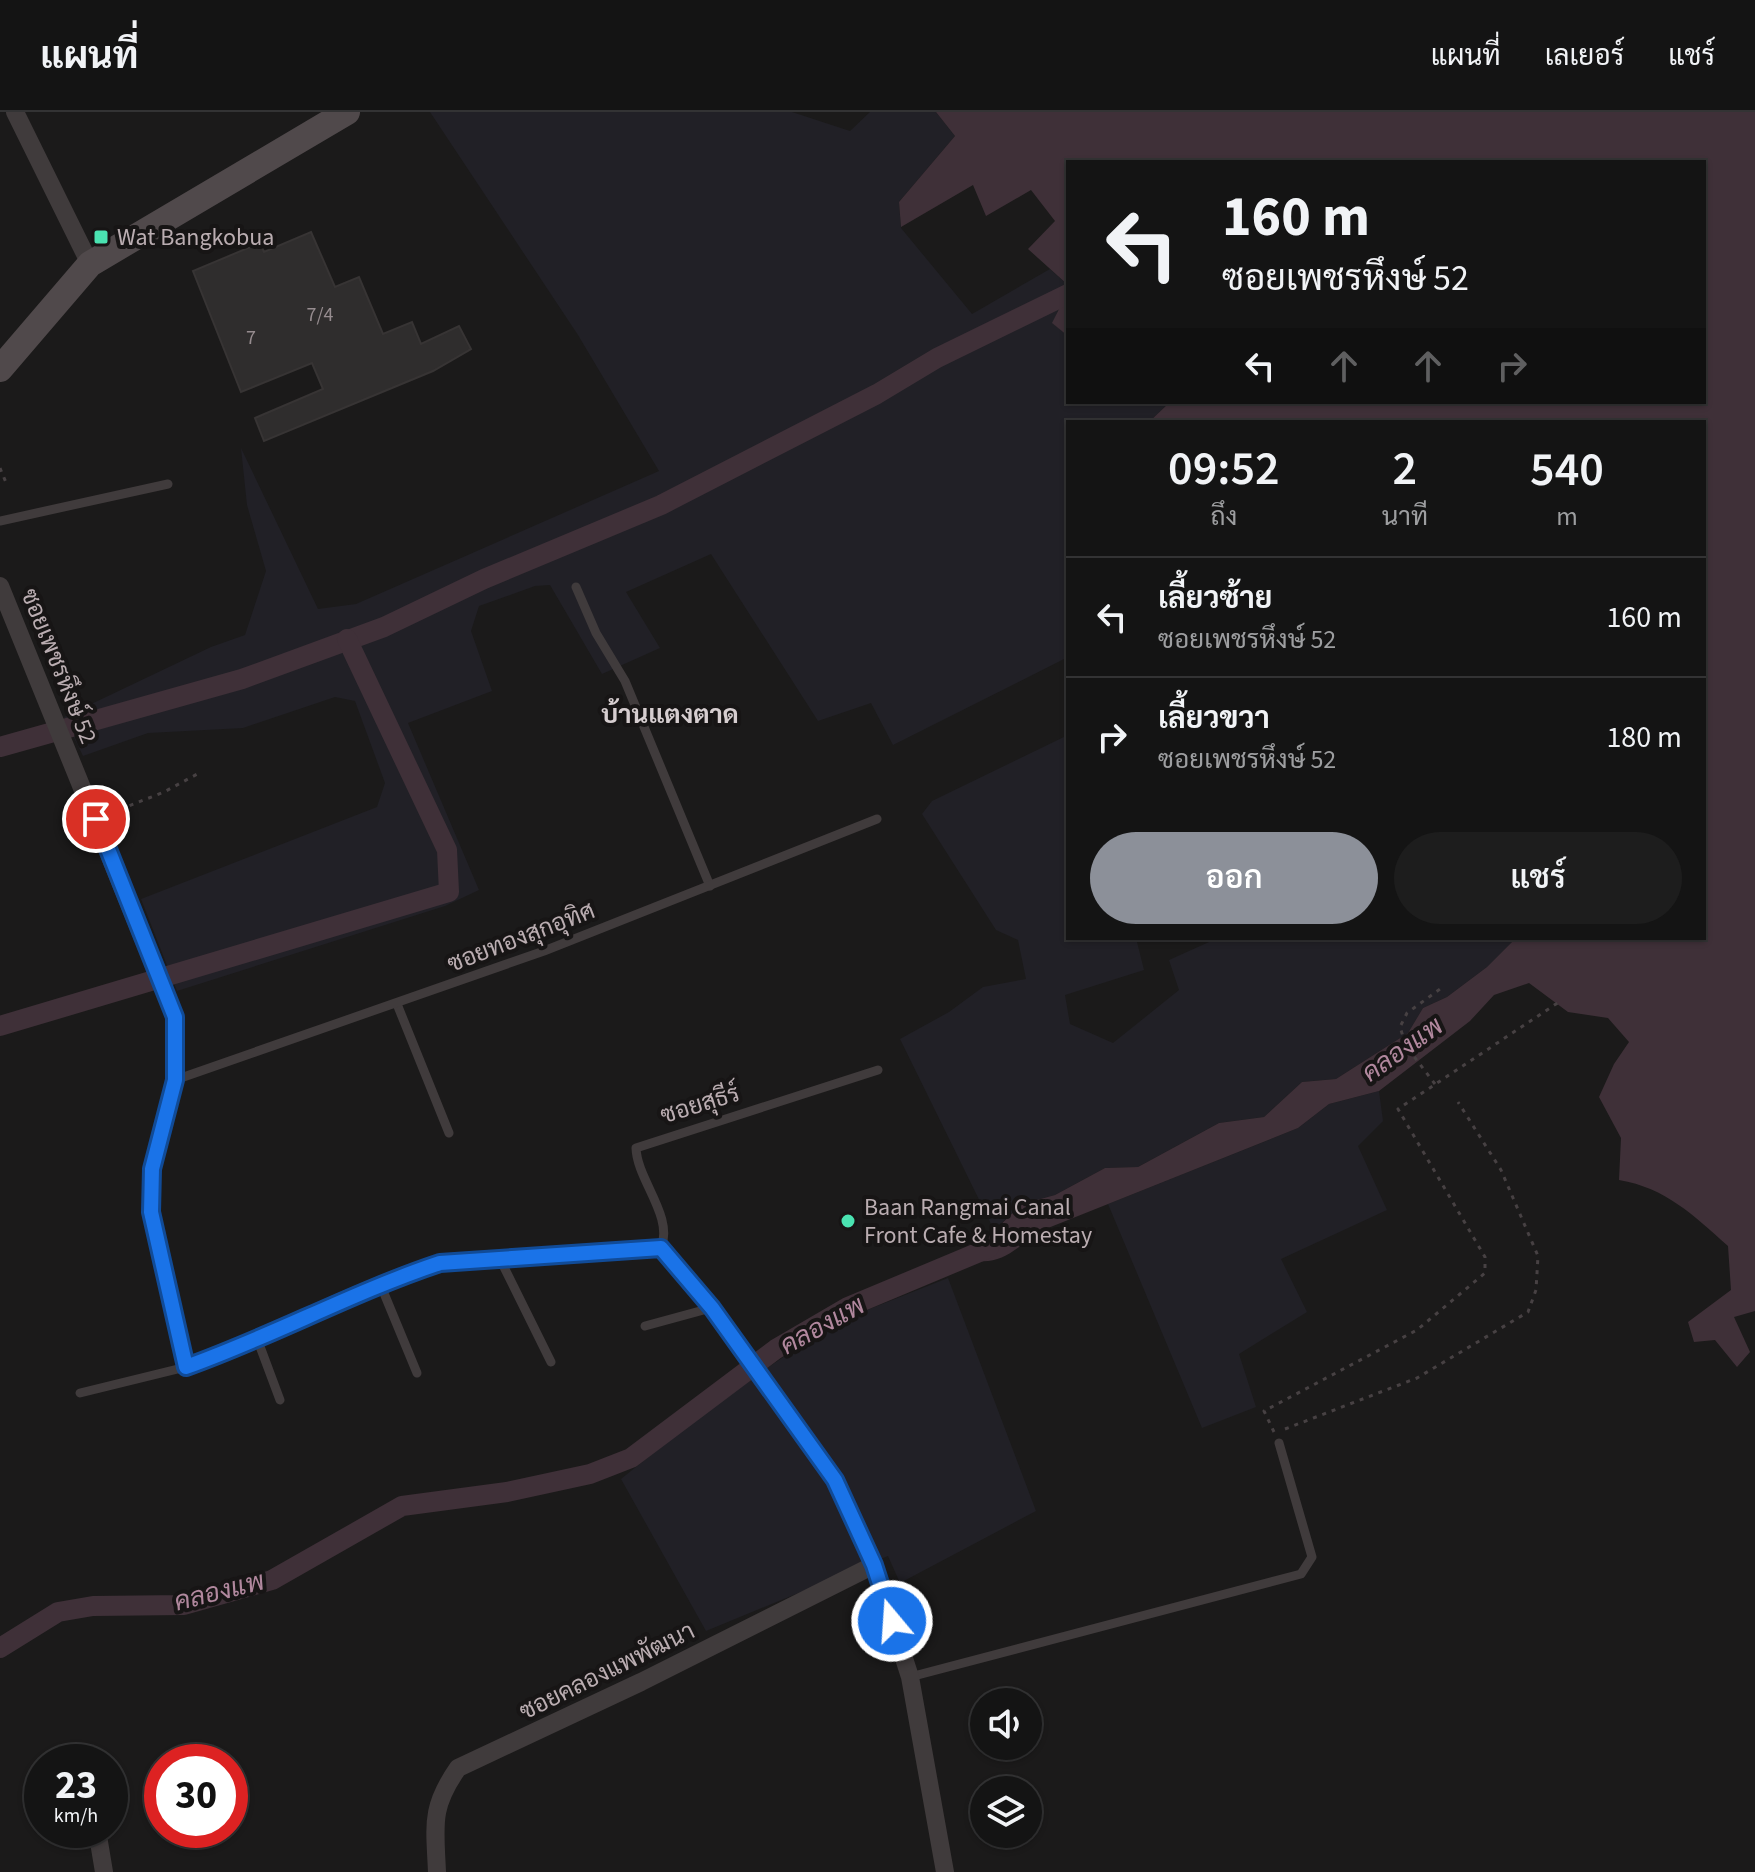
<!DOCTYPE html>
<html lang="th">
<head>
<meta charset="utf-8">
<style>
	:root { --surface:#141414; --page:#1d1d1d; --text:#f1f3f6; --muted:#9d9ea0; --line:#333334; --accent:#8c9099 }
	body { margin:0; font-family:"Source Sans 3",Sarabun,sans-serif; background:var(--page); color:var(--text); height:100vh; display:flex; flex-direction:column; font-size:30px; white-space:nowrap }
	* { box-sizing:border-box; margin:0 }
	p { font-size:26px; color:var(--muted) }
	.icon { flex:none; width:44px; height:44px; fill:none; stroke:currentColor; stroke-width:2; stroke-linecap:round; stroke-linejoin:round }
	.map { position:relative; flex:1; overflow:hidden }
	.side { position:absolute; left:1066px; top:308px; width:640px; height:520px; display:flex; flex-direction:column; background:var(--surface); border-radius:0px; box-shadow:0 2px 6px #0004,0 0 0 2px var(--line) }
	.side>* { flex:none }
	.guide { position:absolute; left:1066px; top:48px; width:640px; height:244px; border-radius:0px; box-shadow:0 2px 6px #0004,0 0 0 2px var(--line); background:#141414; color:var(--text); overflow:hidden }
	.tools { position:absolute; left:970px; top:1576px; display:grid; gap:16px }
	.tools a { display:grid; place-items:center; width:72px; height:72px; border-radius:50%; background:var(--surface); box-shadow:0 2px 6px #0004,0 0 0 2px var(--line); font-size:40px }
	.speed { position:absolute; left:24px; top:1632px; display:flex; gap:16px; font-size:40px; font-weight:700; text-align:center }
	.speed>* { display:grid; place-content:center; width:104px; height:104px; border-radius:50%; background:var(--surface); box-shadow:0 2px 6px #0004,0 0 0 2px var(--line); line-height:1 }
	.speed small { font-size:20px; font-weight:400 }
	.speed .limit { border:12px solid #d22; background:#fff; color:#111 }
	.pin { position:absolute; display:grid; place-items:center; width:68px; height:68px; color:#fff; margin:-34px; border:4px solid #fff; border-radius:50%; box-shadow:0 2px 8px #0007 }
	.me { position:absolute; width:88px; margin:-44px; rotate:342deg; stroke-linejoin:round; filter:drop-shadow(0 0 6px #0008) }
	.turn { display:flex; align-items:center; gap:28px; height:168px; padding:0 24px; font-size:36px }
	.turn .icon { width:104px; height:104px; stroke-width:2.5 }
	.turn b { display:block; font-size:56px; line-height:68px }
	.lanes { display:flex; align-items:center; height:76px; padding:0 24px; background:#0003; justify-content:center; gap:40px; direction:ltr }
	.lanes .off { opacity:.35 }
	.eta { display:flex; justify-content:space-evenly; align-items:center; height:136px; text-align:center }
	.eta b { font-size:48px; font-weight:600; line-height:56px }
	.cta { display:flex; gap:16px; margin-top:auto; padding:16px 24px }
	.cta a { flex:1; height:92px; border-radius:48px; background:var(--accent); color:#fff; font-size:32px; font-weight:600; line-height:92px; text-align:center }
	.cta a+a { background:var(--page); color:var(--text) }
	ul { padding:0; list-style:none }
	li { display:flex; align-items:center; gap:24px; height:120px; padding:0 24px; border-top:2px solid var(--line) }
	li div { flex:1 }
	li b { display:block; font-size:30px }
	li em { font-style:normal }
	header { display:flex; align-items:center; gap:48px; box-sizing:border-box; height:112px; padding:0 40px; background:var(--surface); border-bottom:2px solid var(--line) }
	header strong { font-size:38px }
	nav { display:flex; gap:44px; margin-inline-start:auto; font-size:28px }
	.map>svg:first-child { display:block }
	.green { fill:#212026 }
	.water { fill:#3f3038 }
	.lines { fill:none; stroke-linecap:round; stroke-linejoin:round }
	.canal { stroke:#3f3038; stroke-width:20 }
	.building { fill:#2f2d2d; stroke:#373434; stroke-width:2 }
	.path { stroke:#474143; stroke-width:3; stroke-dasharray:4 6; stroke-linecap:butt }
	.service { stroke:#403b3c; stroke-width:9 }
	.minor { stroke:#403b3c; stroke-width:18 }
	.secondary { stroke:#50494b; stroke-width:26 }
	.route-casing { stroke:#114b97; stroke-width:20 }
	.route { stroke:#1a73e8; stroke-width:14 }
	.poi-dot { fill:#4ae3b1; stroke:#171515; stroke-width:3 }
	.labels { text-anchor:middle; stroke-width:8; stroke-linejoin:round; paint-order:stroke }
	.number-label { font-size:20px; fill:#968c8f }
	.poi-label { font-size:24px; fill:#baadb1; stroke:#171515; text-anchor:start }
	.street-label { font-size:24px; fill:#baadb1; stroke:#171515 }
	.neighbourhood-label { font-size:26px; font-weight:bold; fill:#d6ced0; stroke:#171515 }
	.water-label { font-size:26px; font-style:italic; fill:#b1889e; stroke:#171515 }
</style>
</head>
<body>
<header>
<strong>แผนที่</strong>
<nav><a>แผนที่</a><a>เลเยอร์</a><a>แชร์</a></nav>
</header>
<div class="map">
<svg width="1755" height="1760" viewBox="0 0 1755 1760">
	<rect width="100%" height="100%" fill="#1b1a1a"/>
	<g class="green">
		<path d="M430,0H792L850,19L870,0H936L955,24L899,90L901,116L972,202L1050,157L1068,173L1053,211L1068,224V290H1170L1149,310H1068V545L893,633L871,591L818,609L711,442L626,480L660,536L602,562L550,473L535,474L479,494L471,519L492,579L408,611L479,778L445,794L177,879L141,787L377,695L385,671L355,589L335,585L243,616L148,621L83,644L64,605L211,535L245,523L266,459L247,393L241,336L318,497L356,492L659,359L578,223Z"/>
		<path d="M1068,623V826H1136L1144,858L1065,883L1070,912L1113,931L1179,878L1169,848L1218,826H1516L1487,855L1447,885L1423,896L1408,921L1336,967L1302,970L1264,1005L1219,1011L1138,1055L1105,1056L1055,1083L1022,1092L994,1118L900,927L949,900L983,875L1026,867L1018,828L996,818L922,702L932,689Z"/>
		<path d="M1379,979L1383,1009L1358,1034L1387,1098L1281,1147L1307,1200L1239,1242L1256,1295L1202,1316L1108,1092L1298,1016L1329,992Z"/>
		<path d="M948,1166L1036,1399L900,1471L888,1444L706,1519L621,1367L717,1290L834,1211Z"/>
	</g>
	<g class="water">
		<path d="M936,0H1755V1199L1734,1205L1750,1240L1737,1255L1715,1228L1694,1230L1688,1210L1731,1178L1728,1134C1693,1103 1666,1076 1619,1068L1621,1026L1599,985L1614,952L1629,930L1608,906L1568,900L1529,871L1494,883L1470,909L1379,979L1329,992L1298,1016L1038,1120C1015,1138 997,1157 966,1146L1022,1092L1055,1083L1105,1056L1138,1055L1219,1011L1264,1005L1302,970L1336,967L1408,921L1423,896L1447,885L1487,855L1516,826H1704V310H1149L1170,290H1704V50H1068V173L1028,137L1055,109L1031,78L986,104L973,73L901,115L899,90L955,24Z"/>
		<path d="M1068,179V224L1052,211Z"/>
	</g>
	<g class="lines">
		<g class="canal">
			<path d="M0,635L242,567L384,515L484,467L661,393L877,282L937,246L1068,182"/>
			<path d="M0,914L449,780L447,738L347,527"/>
			<path d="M0,1536L58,1500L93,1494L184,1493L272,1468L402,1394L507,1380L590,1362L631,1346L776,1237L848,1195L989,1136"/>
		</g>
	</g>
	<path class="building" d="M311,120L335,175L359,165L383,222L412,210L421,232L459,214L471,237L433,259L264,329L255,306L323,277L312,251L241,280L193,159L260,131L264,140Z"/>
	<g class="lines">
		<g class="path">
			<path d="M0,356L7,373"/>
			<path d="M111,701L164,680L201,660"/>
			<path d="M1435,972L1406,934L1400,915L1407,901L1440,877"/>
			<path d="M1285,1317L1417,1266L1528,1200L1536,1178L1538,1144L1501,1058L1458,990"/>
			<path d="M1274,1320L1264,1299L1417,1218L1485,1161V1145L1398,997L1562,888"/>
		</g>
		<g class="service">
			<path d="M0,409L168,372"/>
			<path d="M576,475L596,521L625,569L710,774"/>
			<path d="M397,892L449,1021"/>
			<path d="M175,968L544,839L877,707"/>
			<path d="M661,1136C674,1104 637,1068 636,1036L878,958"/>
			<path d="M501,1149L551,1250"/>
			<path d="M381,1174L417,1261"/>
			<path d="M645,1214L711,1196"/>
			<path d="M258,1229L280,1288"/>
			<path d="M80,1281L186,1255"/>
			<path d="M910,1565L1301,1462L1312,1445L1279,1331"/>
		</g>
		<g class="minor">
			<path d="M15,0L90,152"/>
			<path d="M0,474L175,905V968L152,1057L151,1100L186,1255C272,1224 353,1179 440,1151L661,1136L712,1196L835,1368L874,1453L910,1565L945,1760"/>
			<path d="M97,1718L104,1760"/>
			<path d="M437,1760C435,1713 430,1696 458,1656L641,1570L874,1453"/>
		</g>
		<path class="secondary" d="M0,257L90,152L347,0"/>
	</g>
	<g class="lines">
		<defs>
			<path id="route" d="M96,707L175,905V968L152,1057L151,1100L186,1255C273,1224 353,1180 440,1151L661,1136L712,1196L835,1368L874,1453L892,1509"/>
		</defs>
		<use href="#route" class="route-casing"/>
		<use href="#route" class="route"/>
	</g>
	<g class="poi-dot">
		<rect x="93" y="117" width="16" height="16" rx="4"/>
		<circle cx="848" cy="1109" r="8"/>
	</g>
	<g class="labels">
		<g class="number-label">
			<text x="320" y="209">7/4</text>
			<text x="251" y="232">7</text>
		</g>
		<g class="poi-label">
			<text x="117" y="133">Wat Bangkobua</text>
			<text x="864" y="1103">Baan Rangmai Canal<tspan x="864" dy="28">Front Cafe &amp; Homestay</tspan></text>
		</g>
		<g class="street-label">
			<text transform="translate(59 554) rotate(68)" y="8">ซอยเพชรหึงษ์ 52</text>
			<text transform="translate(521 825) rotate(-21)" y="8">ซอยทองสุกอุทิศ</text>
			<text transform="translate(700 992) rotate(-17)" y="8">ซอยสุธีร์</text>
			<text transform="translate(607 1559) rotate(-26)" y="8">ซอยคลองแพพัฒนา</text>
		</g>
		<g class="neighbourhood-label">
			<text x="670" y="611">บ้านแตงตาด</text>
		</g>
		<g class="water-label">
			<text transform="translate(1402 937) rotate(-35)" y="9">คลองแพ</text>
			<text transform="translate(822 1213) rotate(-29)" y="9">คลองแพ</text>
			<text transform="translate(219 1479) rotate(-14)" y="9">คลองแพ</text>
		</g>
	</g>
</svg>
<div class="tools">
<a><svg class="icon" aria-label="sound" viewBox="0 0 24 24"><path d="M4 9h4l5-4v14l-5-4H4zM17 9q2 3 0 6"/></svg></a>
<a><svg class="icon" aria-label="layers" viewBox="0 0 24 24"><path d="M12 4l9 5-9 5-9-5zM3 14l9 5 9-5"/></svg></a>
</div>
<div class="speed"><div>23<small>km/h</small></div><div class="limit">30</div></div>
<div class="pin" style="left:96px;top:707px;background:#d93025"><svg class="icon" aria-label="arrive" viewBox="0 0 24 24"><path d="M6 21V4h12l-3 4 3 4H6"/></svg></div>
<svg class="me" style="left:892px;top:1509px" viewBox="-20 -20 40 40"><circle r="17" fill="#1a73e8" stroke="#fff" stroke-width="3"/><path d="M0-11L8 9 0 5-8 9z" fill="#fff"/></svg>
<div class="guide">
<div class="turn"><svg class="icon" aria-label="left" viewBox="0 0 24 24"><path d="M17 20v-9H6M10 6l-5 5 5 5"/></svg><div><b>160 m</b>ซอยเพชรหึงษ์ 52</div></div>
<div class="lanes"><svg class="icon" aria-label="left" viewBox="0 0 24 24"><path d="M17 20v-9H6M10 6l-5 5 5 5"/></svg><svg class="icon off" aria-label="ahead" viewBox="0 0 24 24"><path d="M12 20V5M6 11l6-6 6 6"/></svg><svg class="icon off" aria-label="ahead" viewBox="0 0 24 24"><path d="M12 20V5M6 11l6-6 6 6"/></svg><svg class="icon off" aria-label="right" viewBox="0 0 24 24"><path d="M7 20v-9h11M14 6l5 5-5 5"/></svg></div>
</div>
<section class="side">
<div class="eta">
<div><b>09:52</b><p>ถึง</p></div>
<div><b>2</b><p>นาที</p></div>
<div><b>540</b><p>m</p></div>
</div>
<ul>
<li><svg class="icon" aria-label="left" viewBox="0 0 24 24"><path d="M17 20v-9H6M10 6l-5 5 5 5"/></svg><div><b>เลี้ยวซ้าย</b><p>ซอยเพชรหึงษ์ 52</p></div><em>160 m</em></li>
<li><svg class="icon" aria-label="right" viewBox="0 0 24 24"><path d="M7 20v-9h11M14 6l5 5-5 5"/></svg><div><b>เลี้ยวขวา</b><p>ซอยเพชรหึงษ์ 52</p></div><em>180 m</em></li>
</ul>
<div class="cta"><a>ออก</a><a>แชร์</a></div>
</section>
</div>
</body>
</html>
